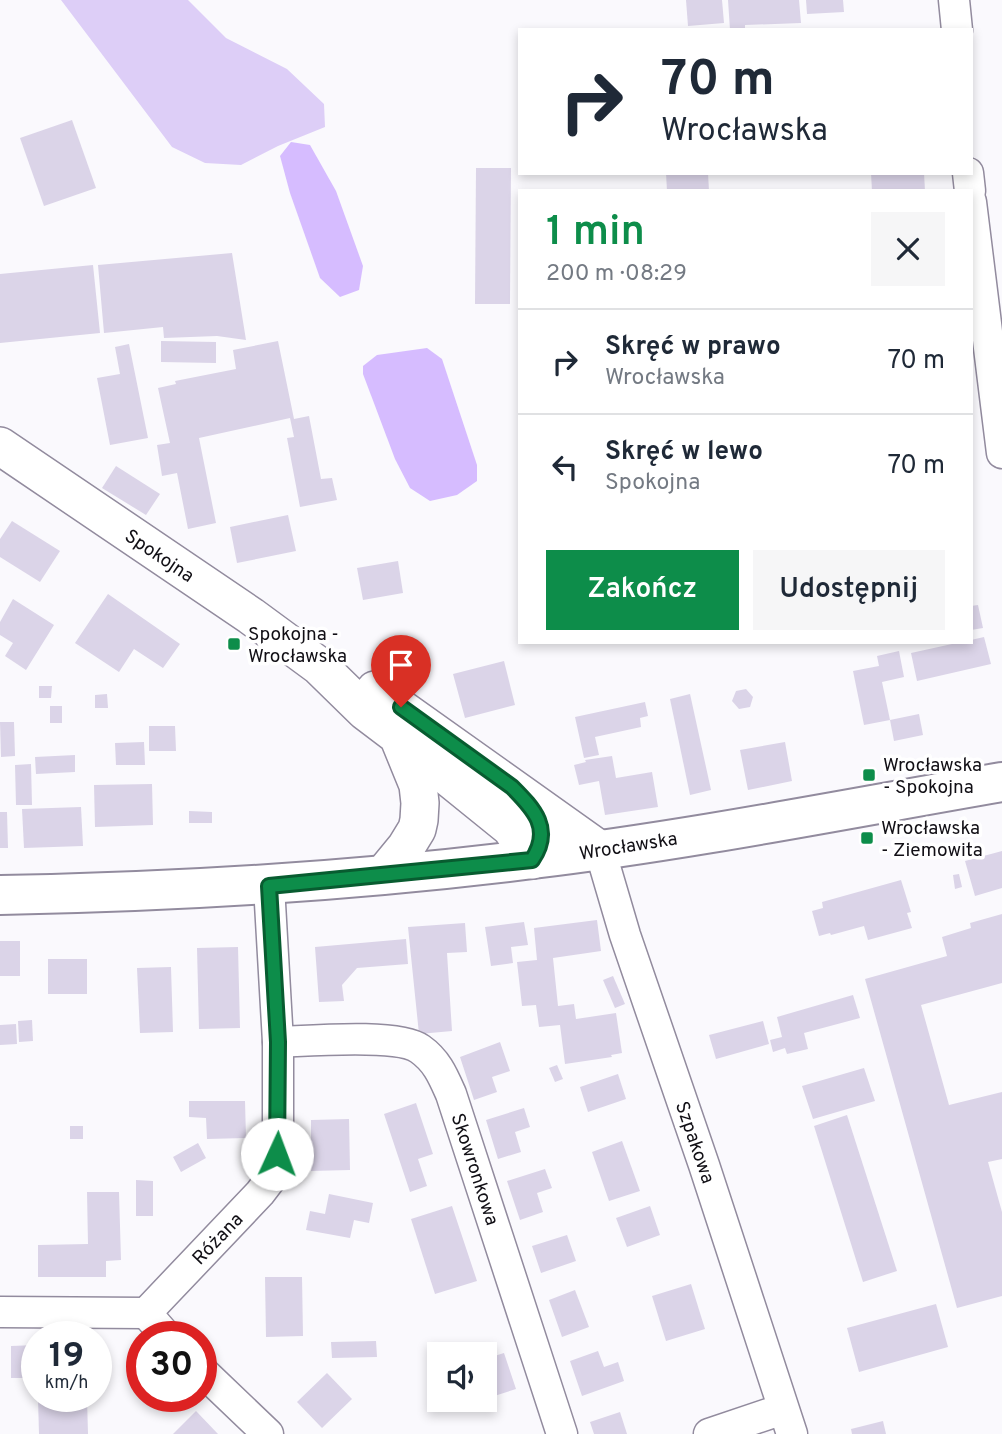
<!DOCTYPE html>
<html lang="pl">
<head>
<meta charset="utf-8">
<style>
	:root { --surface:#fff; --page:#f6f6f7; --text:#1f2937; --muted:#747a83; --line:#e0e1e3; --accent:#0d8d4a }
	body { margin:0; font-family:Overpass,sans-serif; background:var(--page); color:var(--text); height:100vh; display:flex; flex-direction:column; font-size:26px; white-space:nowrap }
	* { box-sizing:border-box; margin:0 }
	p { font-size:23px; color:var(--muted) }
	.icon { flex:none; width:38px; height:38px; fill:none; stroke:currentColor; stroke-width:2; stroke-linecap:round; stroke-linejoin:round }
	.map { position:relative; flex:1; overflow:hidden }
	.details { position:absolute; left:518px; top:189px; width:455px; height:455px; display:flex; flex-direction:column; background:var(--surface); border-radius:0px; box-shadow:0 4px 10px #0003 }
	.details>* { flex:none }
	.top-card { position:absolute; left:518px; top:28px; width:455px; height:147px; border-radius:0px; box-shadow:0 4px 10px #0003; background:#fff; color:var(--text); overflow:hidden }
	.tools { position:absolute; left:427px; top:1342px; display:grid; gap:14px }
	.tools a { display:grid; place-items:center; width:70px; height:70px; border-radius:0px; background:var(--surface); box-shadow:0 4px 10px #0003; font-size:35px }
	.speed { position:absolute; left:21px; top:1321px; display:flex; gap:14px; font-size:35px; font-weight:700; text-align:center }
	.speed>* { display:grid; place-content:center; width:91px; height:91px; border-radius:50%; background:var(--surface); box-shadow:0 4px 10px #0003; line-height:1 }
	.speed small { font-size:18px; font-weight:400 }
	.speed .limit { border:10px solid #d22; background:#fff; color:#111 }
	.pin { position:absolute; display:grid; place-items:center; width:60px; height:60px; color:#fff; margin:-72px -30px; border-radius:50% 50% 50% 0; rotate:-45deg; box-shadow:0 0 7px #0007 }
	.pin .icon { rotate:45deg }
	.me { position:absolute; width:77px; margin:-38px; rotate:2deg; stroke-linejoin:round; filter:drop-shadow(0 0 5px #0008) }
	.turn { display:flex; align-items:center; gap:24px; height:147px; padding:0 28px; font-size:32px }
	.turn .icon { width:91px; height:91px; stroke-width:2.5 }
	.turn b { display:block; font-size:49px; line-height:60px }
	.round { display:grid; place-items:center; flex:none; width:74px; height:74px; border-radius:0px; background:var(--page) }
	.head { display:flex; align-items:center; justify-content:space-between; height:119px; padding:0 28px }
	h1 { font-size:42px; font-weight:600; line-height:52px; color:var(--accent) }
	.primary-button { display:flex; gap:14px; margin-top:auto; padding:14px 28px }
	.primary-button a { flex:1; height:80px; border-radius:0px; background:var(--accent); color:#fff; font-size:28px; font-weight:600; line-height:80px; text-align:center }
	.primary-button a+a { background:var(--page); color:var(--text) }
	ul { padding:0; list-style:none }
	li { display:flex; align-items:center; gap:21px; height:105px; padding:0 28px; border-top:2px solid var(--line) }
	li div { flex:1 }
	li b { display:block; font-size:26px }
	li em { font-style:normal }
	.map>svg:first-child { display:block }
	.green { fill:#ddcef7 }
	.water { fill:#d6bcff }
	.building { fill:#dbd4e8 }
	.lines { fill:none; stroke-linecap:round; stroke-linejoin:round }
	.minor-casing { stroke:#928b9e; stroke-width:33 }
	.tertiary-casing { stroke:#928b9e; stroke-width:40 }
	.primary-casing { stroke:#928b9e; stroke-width:42 }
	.minor { stroke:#fff; stroke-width:30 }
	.tertiary { stroke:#fff; stroke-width:37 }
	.primary { stroke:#fff; stroke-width:38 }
	.route-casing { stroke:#085c30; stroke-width:18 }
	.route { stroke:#0d8d4a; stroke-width:12 }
	.poi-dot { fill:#0d8d4a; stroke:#fff; stroke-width:2.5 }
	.labels { text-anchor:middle; stroke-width:7; stroke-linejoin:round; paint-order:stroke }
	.street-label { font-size:19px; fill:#110f15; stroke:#fff }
	.poi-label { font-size:19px; fill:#110f15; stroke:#fff; text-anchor:start }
</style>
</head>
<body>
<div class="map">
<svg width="1002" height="1434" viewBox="0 0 1002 1434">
	<rect width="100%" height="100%" fill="#faf9fd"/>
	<path class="green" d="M61,0H188L226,38L287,69L324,104L325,127L278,146L241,165L205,163L172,147Z"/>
	<g class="water">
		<path d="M291,142L310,145L336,191L363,266L359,290L340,297L320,278L290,193L280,156Z"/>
		<path d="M427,348L442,359L477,465V481L457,495L430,501L410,488L395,459L363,374V366L377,355Z"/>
	</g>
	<g class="building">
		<path d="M686,0H722L724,23L688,26Z"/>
		<path d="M728,0H799L801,23L745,25V30H730Z"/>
		<path d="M806,0H843L844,12L807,14Z"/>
		<path d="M72,120L96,188L44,206L20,138Z"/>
		<path d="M476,168H511L510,304H475Z"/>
		<path d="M666,173H708L709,191H667Z"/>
		<path d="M871,173H924L925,191H872Z"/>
		<path d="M232,253L246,340L217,336L164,338L163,327L104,333L98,265Z"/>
		<path d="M93,265L100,333L0,343V274Z"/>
		<path d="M161,341L216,342V363L161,362Z"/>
		<path d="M278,341L294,419L309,416L321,479L332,478L337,500L300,507L287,438L294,437L290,418L199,438L216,523L188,529L177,473L162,476L157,445L170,443L158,388L176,384L175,381L236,369L233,350Z"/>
		<path d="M129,344L148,438L110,445L97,378L120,374L115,347Z"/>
		<path d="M116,466L160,494L146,515L102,488Z"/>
		<path d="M288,515L296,551L237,563L230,527Z"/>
		<path d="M12,521L60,551L40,582L0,557V539Z"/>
		<path d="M398,561L403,593L363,600L357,568Z"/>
		<path d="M108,594L180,644L163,668L134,649L119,672L75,643Z"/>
		<path d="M13,599L54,625L26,670L5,656L13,643L0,635V622Z"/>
		<path d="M978,605L983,628L971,630V606Z"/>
		<path d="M984,637L991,664L917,681L911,653L961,642H971V640Z"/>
		<path d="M899,651L904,677L882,682L890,720L864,725L853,671L879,666L877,656Z"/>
		<path d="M504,661L515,705L465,718L453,674Z"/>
		<path d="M39,686H52L51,698H39Z"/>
		<path d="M746,689L753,697L750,707L739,709L732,701L736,691Z"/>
		<path d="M107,694L108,708H95V695Z"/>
		<path d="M690,694L711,790L690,795L670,699Z"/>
		<path d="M645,702L648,716L640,718L641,727L595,737L599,755L584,758L575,717Z"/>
		<rect x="50" y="706" width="12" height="17"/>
		<path d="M919,714L923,735L894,741L890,720Z"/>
		<path d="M0,722H14L15,756L1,757Z"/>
		<path d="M149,726H175L176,751H149Z"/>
		<path d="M144,742L145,765H116L115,743Z"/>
		<path d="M785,742L792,781L748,790L740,750Z"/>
		<path d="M75,755V772L36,774L35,757Z"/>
		<path d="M612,756L616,778L652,772L658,807L605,815L599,781L579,785L574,765L586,762L585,760Z"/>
		<path d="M31,764L32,805H16L15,765Z"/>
		<path d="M152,784L153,825L95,827L94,785Z"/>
		<path d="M81,807L83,846L24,848L22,809Z"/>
		<path d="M189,811L212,812V823H189Z"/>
		<path d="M0,812H7L8,848H0Z"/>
		<path d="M1002,851V888L975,896L965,861Z"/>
		<path d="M959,874L962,887L955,889L953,875Z"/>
		<path d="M901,880L911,912L907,913L912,928L868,940L864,926L831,935L830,933L819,936L812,911L823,908L822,902Z"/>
		<path d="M1002,914V983L921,1005L949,1105L1002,1092V1159L988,1162L1002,1212V1296L957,1308L865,979L947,956L942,937L971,928L970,923Z"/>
		<path d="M597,920L601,951L553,958L558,1006L574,1004L576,1019L616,1013L622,1053L611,1055L612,1057L565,1064L560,1025L539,1027L536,1005L522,1006L517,962L537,960L534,928Z"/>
		<path d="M524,922L528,945L511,947L513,963L491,966L485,927Z"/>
		<path d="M465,923L467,952L447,953L452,1031L419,1034L408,927Z"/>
		<path d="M406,939L408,964L357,968L342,985L344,1001L319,1002L315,947Z"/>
		<rect x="0" y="941" width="20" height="35"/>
		<path d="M238,947L240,1028L199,1029L197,948Z"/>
		<rect x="48" y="959" width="39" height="35"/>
		<path d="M171,967L173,1032L140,1033L137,968Z"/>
		<path d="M613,976L625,1004L615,1008L603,980Z"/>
		<path d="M853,995L860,1018L804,1033L808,1049L787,1054L785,1048L773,1052L770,1040L782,1037L777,1017Z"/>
		<path d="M32,1020L33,1041L19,1042L18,1021Z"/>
		<path d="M763,1021L769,1044L716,1059L709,1035Z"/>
		<path d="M16,1024L17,1044L0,1045V1025Z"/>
		<path d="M500,1042L510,1071L492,1077L497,1092L474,1100L460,1057Z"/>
		<path d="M557,1065L563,1079L555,1082L549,1068Z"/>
		<path d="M864,1068L875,1101L813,1119L802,1086Z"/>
		<path d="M618,1074L626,1099L588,1112L580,1087Z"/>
		<path d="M189,1101H245L246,1138L207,1139L206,1118L189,1117Z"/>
		<path d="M416,1103L433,1154L418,1159L427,1186L410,1192L384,1114Z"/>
		<path d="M524,1108L530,1127L515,1132L521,1152L498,1159L486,1120Z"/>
		<path d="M847,1115L897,1271L863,1282L814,1126Z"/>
		<path d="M349,1119L350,1170L311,1171V1120Z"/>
		<rect x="70" y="1126" width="13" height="13"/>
		<path d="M622,1141L640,1191L609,1201L592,1152Z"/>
		<path d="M198,1143L206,1158L181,1172L173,1157Z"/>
		<path d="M545,1169L552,1188L537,1193L543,1212L520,1220L507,1181Z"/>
		<path d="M136,1180L153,1181V1216H136Z"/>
		<path d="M87,1192H119L121,1260L106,1261V1277H38V1245L88,1244Z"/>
		<path d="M329,1194L373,1203L369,1223L354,1220L350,1238L306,1230L310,1211L325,1214Z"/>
		<path d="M452,1206L477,1281L435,1294L411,1219Z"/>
		<path d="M650,1206L660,1235L627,1247L616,1218Z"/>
		<path d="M567,1235L576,1261L541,1273L532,1246Z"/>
		<path d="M265,1277H302L303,1336L266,1337Z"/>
		<path d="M691,1284L705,1329L666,1341L652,1296Z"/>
		<path d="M575,1290L589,1327L562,1337L549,1300Z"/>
		<path d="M936,1304L948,1347L859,1372L847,1328Z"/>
		<path d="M376,1341L377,1357L332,1358L331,1342Z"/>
		<path d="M96,1344H103L104,1376L96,1377Z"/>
		<path d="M37,1345V1378H11V1346Z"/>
		<path d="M598,1351L604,1367L618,1362L624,1381L582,1396L570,1361Z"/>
		<path d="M504,1353L516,1389L485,1399V1359Z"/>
		<path d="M327,1373L352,1399L322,1428L297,1402Z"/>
		<path d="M87,1398L88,1434H39L38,1399Z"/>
		<path d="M196,1411L218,1434H173Z"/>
		<path d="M620,1412L627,1434H594L590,1422Z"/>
		<path d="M883,1421L886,1434H852L851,1429Z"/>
	</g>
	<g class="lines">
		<defs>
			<g id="minor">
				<path d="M954,0L957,30"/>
				<path d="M968,173L970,191"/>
				<path d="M971,202L1002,453"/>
				<path d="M600,850L625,935L704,1165L792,1434"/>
				<path d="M278,1042C308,1041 398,1033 420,1049C437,1061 443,1076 451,1094L562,1434"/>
				<path d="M0,1312L146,1313L260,1193L276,1172L278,1136V1042L269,886"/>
				<path d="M146,1313L167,1337"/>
				<path d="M201,1370L268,1434"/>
				<path d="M709,1434L783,1409"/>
			</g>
			<g id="tertiary">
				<path d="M0,446L251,616L319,666L365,711L398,736L418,785L420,803L419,820L417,829L406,847L383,875"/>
				<path d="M375,690L600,850"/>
				<path d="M401,739L511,828L532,860L539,848L541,834"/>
			</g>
			<path id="primary" d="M0,895C178,892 356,881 533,859C690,840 846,809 1002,782"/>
		</defs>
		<use href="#minor" class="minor-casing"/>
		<use href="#tertiary" class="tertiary-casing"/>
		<use href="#primary" class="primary-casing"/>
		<use href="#minor" class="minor"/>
		<use href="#tertiary" class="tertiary"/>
		<use href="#primary" class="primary"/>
	</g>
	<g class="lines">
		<defs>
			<path id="route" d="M277,1154L278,1042L269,886L532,860C553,829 534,809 512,787L401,707"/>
		</defs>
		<use href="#route" class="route-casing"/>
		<use href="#route" class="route"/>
	</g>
	<g class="poi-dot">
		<rect x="227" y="637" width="14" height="14" rx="3.5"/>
		<rect x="862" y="768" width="14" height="14" rx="3.5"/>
		<rect x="860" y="831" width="14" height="14" rx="3.5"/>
	</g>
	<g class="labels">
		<g class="street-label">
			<text transform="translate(160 555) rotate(34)" y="7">Spokojna</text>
			<text transform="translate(628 845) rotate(-9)" y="7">Wrocławska</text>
			<text transform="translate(696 1142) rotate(71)" y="7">Szpakowa</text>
			<text transform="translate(476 1169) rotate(72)" y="7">Skowronkowa</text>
			<text transform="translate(217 1238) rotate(-46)" y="7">Różana</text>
		</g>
		<g class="poi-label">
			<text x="248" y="640">Spokojna -<tspan x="248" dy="22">Wrocławska</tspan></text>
			<text x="883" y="771">Wrocławska<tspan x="883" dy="22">- Spokojna</tspan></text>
			<text x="881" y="834">Wrocławska<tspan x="881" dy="22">- Ziemowita</tspan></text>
		</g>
	</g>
</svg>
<div class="tools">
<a><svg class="icon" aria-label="sound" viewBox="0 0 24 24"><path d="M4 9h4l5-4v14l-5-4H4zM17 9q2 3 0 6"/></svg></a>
</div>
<div class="speed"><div>19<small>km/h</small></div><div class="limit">30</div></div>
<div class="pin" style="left:401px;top:707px;background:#d93025"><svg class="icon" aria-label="arrive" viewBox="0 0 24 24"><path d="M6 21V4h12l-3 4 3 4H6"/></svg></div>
<svg class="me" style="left:277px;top:1154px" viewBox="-20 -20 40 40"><circle r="19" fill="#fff"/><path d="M0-13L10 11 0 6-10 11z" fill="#0d8d4a"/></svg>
<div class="top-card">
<div class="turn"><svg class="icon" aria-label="right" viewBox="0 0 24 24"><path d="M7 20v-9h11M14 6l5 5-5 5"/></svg><div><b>70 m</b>Wrocławska</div></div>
</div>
<section class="details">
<div class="head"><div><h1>1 min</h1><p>200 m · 08:29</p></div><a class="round"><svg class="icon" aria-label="close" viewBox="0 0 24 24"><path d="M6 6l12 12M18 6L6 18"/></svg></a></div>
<ul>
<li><svg class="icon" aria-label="right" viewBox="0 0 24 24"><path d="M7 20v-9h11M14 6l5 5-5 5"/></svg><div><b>Skręć w prawo</b><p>Wrocławska</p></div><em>70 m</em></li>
<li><svg class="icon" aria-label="left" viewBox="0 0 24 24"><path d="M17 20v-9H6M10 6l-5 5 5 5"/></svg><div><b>Skręć w lewo</b><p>Spokojna</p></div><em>70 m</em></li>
</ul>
<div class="primary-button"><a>Zakończ</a><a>Udostępnij</a></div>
</section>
</div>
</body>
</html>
